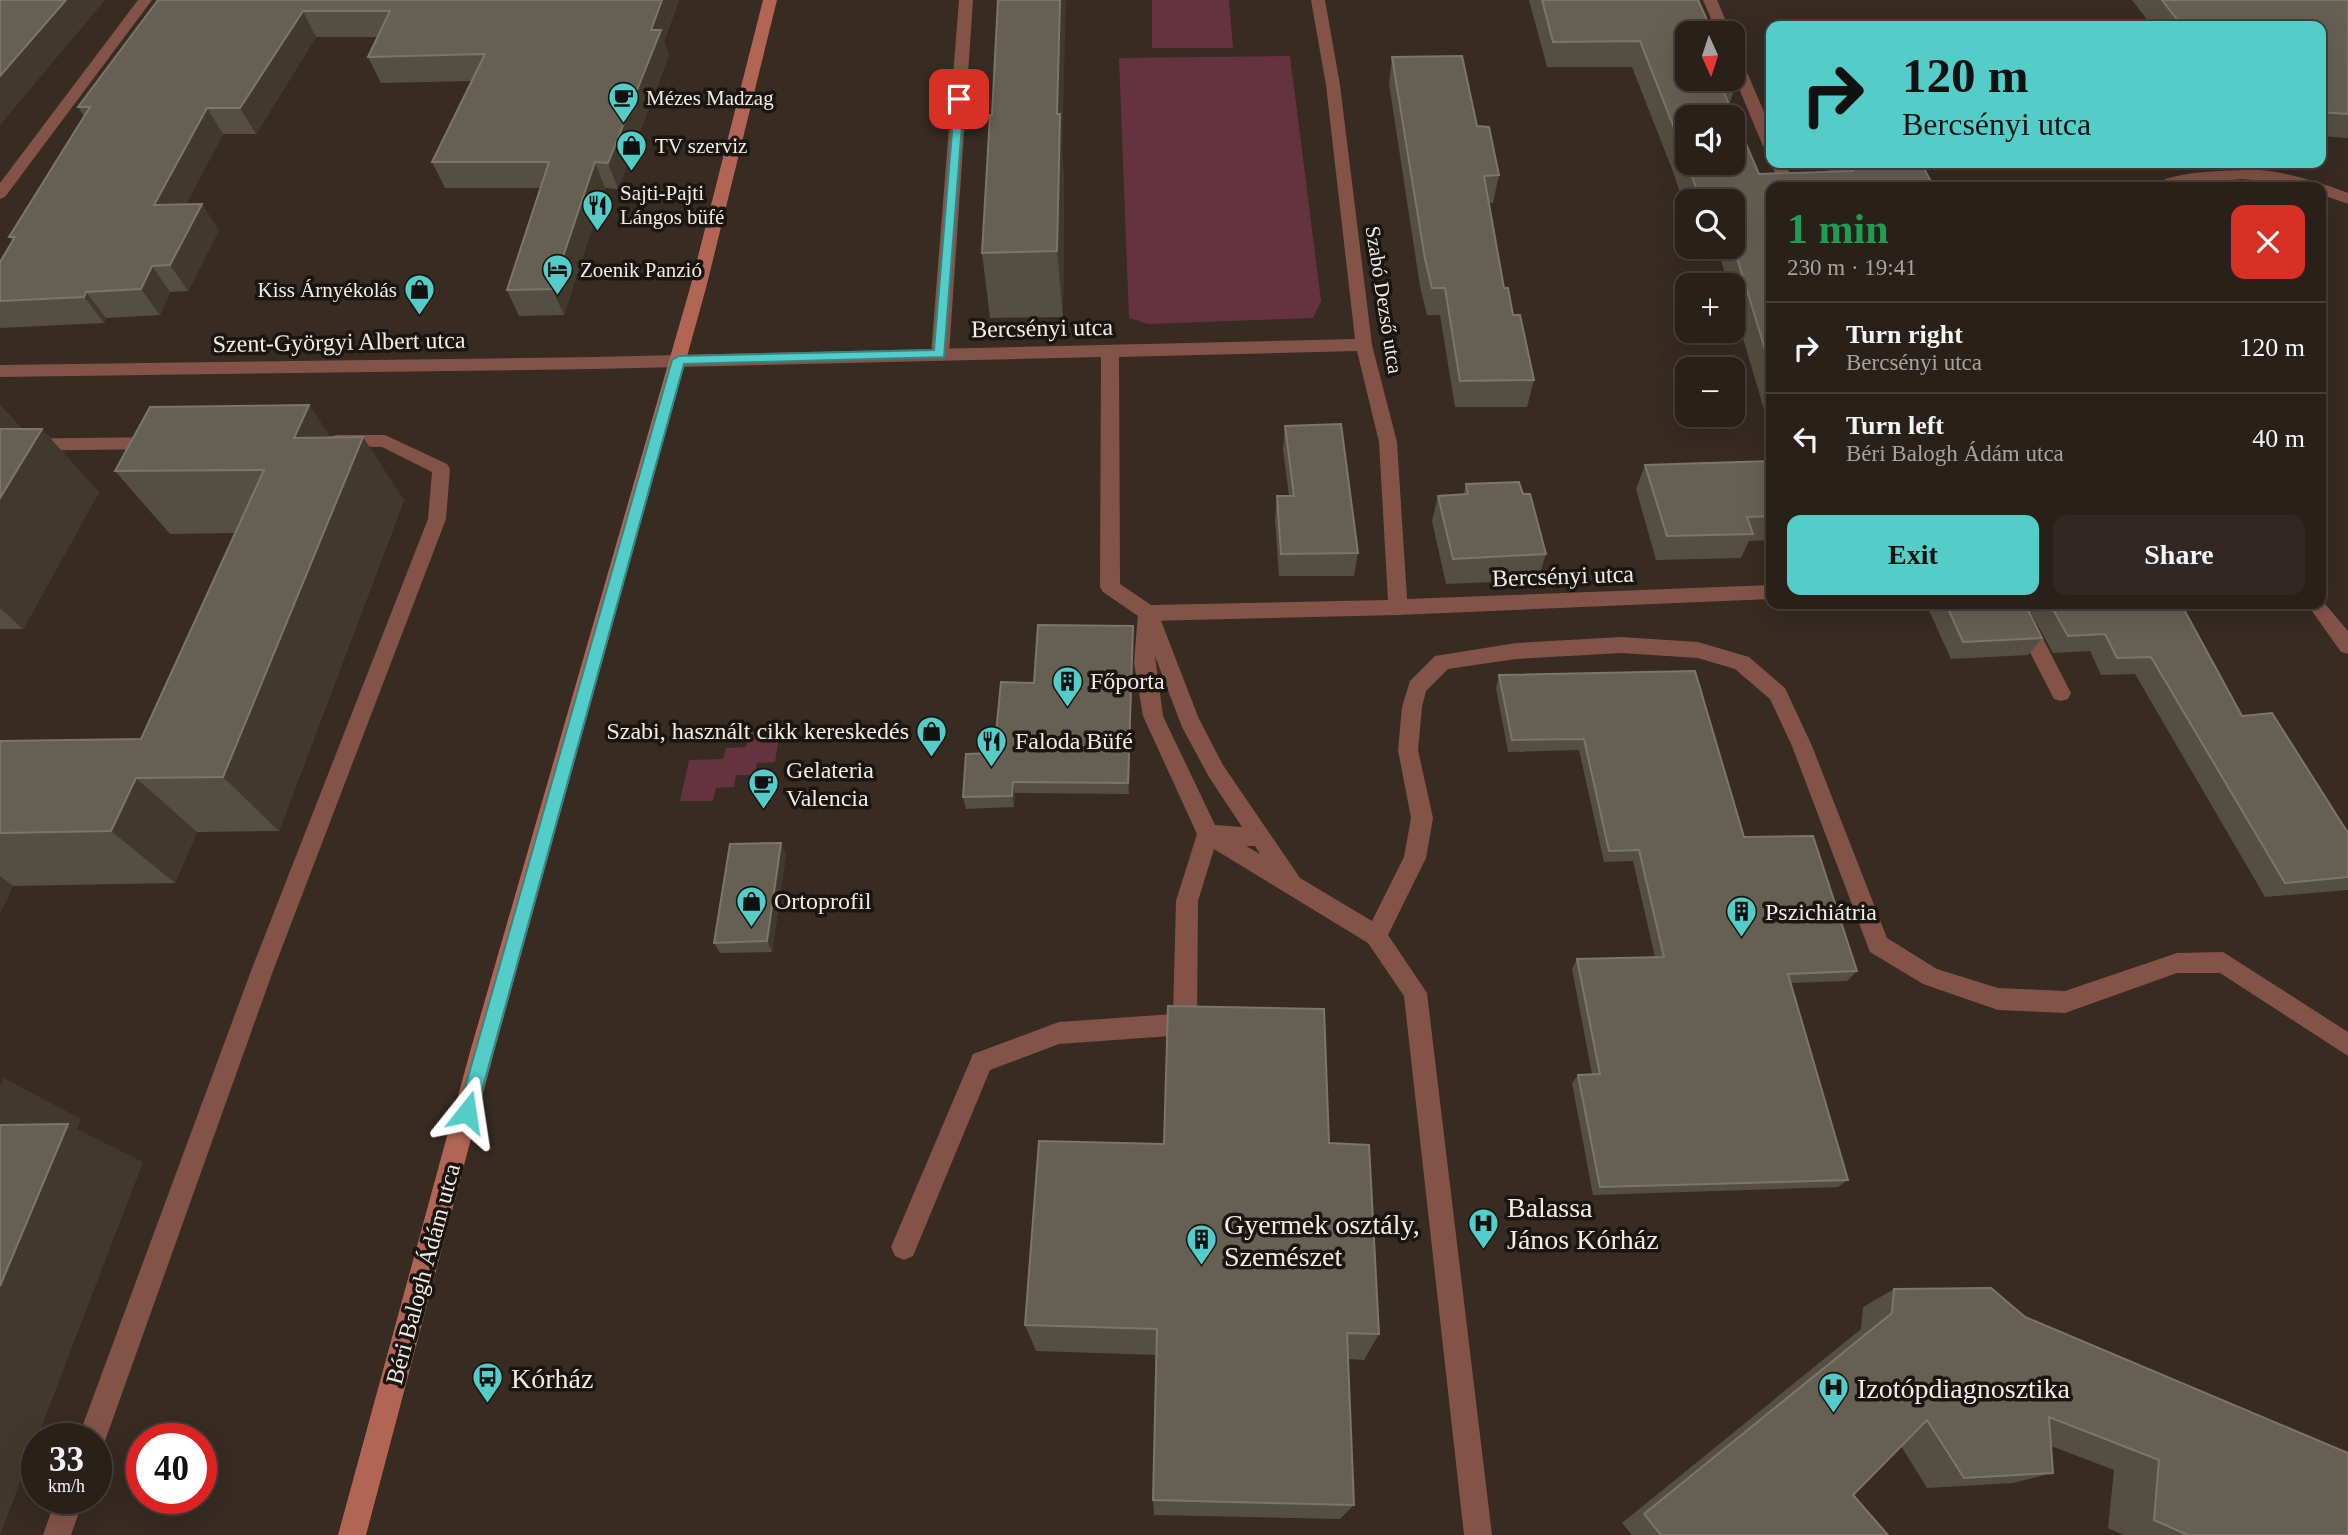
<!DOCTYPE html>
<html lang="en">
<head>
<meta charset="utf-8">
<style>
	:root { --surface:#29201a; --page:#312823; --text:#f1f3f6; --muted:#a5a3a2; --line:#453e39; --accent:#54cdc8 }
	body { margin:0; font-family:"Times New Roman",serif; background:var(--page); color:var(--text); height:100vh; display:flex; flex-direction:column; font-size:26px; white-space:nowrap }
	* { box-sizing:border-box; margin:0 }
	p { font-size:23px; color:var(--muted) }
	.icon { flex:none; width:38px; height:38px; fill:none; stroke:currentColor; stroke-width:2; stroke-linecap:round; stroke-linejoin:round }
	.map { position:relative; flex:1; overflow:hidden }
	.details { position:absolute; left:1766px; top:182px; width:560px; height:427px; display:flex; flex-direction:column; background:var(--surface); border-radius:14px; box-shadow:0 7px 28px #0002,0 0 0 2px var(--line) }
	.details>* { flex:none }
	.top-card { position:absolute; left:1766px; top:21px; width:560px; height:147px; border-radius:14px; box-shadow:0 7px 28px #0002,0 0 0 2px var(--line); background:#54cdc8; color:#111; overflow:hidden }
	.needle { width:46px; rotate:177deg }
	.controls { position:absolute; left:1675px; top:21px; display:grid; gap:14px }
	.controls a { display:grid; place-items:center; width:70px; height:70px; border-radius:14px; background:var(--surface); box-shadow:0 7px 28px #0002,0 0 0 2px var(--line); font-size:35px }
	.speed { position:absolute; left:21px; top:1423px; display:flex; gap:14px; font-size:35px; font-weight:700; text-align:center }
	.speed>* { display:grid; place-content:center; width:91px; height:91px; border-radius:50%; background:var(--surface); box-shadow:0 7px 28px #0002,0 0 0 2px var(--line); line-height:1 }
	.speed small { font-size:18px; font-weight:400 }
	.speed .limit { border:10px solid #d22; background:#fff; color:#111 }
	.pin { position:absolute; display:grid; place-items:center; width:60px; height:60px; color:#fff; margin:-30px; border-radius:14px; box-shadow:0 4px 10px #0006 }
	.me { position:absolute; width:77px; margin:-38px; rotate:15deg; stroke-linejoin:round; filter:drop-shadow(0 0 5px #0008) }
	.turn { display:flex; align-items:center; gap:24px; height:147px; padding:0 21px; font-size:32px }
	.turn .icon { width:91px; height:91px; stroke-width:2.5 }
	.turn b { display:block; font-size:49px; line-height:60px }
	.round { display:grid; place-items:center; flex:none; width:74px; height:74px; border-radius:14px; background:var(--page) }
	.summary { display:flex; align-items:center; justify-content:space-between; height:119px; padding:0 21px }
	h1 { font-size:42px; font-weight:700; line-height:52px; color:#1e9e55 }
	.action { display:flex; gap:14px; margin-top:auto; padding:14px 21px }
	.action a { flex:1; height:80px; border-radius:14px; background:var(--accent); color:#111; font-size:28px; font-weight:700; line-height:80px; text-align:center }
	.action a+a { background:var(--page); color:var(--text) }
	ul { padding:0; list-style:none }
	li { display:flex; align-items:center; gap:21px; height:91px; padding:0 21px; border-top:2px solid var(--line) }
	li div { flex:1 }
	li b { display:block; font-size:26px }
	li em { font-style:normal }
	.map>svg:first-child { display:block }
	.green { fill:#65333f }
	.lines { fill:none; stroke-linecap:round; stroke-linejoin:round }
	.lane { fill:#845348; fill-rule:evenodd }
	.street { fill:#845348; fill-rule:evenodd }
	.secondary { fill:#b36555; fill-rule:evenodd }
	.wall { fill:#554f41 }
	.shaded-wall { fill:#42392d }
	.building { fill:#666053; stroke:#7c756a; stroke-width:2 }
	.route { fill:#54cdc8; stroke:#378582; stroke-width:2 }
	.labels { text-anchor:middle; stroke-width:7; stroke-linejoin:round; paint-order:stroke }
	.far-poi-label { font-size:21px; fill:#f3ebe5; stroke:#1a1511; text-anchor:start }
	.far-street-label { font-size:21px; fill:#f3ebe5; stroke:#1a1511 }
	.street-label { font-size:24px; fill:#f3ebe5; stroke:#1a1511 }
	.poi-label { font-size:24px; fill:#f3ebe5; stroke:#1a1511; text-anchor:start }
	.near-poi-label { font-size:28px; fill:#f3ebe5; stroke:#1a1511; text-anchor:start }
</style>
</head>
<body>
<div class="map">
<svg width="2348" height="1535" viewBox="0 0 2348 1535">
	<rect width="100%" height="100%" fill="#372b22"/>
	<g class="green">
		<path d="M1152,0H1229L1233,48H1152Z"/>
		<path d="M1290,56L1321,301L1313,318L1148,324L1129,318L1119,58Z"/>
		<path d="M749,732H780L775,762L757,763L755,775H736L734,787L716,788L713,801H680L689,760L723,759L726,748L746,747Z"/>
	</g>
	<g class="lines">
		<g class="lane">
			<path d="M959,0H973L949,354L940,360L931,354Z"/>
			<path d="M2260,170C2291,173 2319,182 2348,193V204L2320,194V187L2242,179L2153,187C2166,170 2238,170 2260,170Z"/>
			<path d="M338,435H385L447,464L450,469L446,519L273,971L106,1438L102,1448L96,1450V1438H78L251,971L428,519L432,472L382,447L332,446L329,441L332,436Z"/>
			<path d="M159,437L165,438L168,443L165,448L159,449L0,451V439Z"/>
			<path d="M2320,598L2348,631V654L2341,652L2307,604H2320Z"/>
			<path d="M1148,605L1155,608L1158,613L1199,719L1223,765L1300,878L1372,921L1404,857L1411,818L1398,750L1402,707L1410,681L1435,656L1516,643L1621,637L1698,642L1749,657L1785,688L1812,746L1887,938L1937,969L1998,988L2065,991L2177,953L2223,952L2348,1032V1056L2220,973H2177L2065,1013L1998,1010L1923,984L1870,952L1792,746L1770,699L1735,669L1698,658L1621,653L1516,659L1448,669L1426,691L1422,707L1418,750L1433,818L1426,858L1388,935L1427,993L1492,1535H1464L1404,996L1368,943L1214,849L1198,901L1197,1024L1193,1032L1185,1035L1059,1044L990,1070L913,1256L904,1260L895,1256L891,1247L973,1054L1059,1022L1173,1014L1176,901L1197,834L1143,716L1134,663L1138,613L1141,608ZM1155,656L1182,727L1209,777L1242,827L1215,825L1163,716ZM1246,846H1255L1260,854Z"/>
			<path d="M56,1498H84L71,1535H43Z"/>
		</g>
		<g class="street">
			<path d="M138,0H152L5,197L0,199V183Z"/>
			<path d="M1311,0H1325L1340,85L1372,345L1397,442L1407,599L1771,585V599L1398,615L1148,621L1141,618L1103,592L1100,587L1101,357L594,369L0,377V365L594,357L1355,339L1326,85ZM1357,351L1379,442L1388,600L1151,605L1120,584L1119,357Z"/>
			<path d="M1703,0H1717L1731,33H1717Z"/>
			<path d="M1732,50L1739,54L1771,128V151L1763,146L1732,72Z"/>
			<path d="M1771,162L1785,163L1796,187H1780Z"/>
			<path d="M2005,604H2025L2071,693L2068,699L2061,701L2054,699Z"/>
		</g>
		<path class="secondary" d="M763,0H777L706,288L494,1052L366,1535H338L470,1052L690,288Z"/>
	</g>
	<g class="wall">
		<path d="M158,0H679L664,41L669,55L618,189L605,188L564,315L519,316L507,290L541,188H445L432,162L472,81L381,83L368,57L378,37H316L256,134H223L186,204L219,230L188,291L170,292L160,315L106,318L104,323L0,328V262L12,240L9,237L84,116L78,107Z"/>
		<path d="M1529,0H1700L1699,2L1736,85L1729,105L1759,174L1829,172L1825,163H1921L1771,187V433L1732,301V285H1728L1720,257L1702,258L1699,247H1732V201H1687V213L1672,169L1632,67H1547Z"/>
		<path d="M2132,0H2348V138L2320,136V26H2152Z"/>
		<path d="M1392,57L1477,126L1499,175L1493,203H1488L1504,288L1534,380L1527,407H1455L1440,315H1427L1420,286L1389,84Z"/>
		<path d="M1062,152L1064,180L1063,317L990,318L982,253Z"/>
		<path d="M0,405L22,429L99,492L23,629H0Z"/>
		<path d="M309,405L330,437L404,500L279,831L197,832L175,883L13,886L0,913V741L141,739L235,533L170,534L115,471Z"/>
		<path d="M1285,426L1358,553L1354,576H1279L1275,519L1277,496H1289L1283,450Z"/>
		<path d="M1771,461V540L1749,541L1741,558L1656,560L1636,489L1645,465Z"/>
		<path d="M1466,484L1523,494L1546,554L1538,580L1446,584L1432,521L1438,496L1463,495Z"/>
		<path d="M1926,604H2025L2042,638L2028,655L1951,659Z"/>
		<path d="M2026,604H2181L2242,716L2348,833V890L2265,897L2135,674L2101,675L2090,651L2053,653Z"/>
		<path d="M1133,626L1129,794L1015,793L1014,807L966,809L963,797L994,753L1034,683Z"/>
		<path d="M1499,675L1744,837L1857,971L1847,981L1791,983L1848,1180L1838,1187L1593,1195L1572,1083L1578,1075L1592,1074L1572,969L1577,959L1655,957L1633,861L1604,862L1579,750L1508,752L1496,688Z"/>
		<path d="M786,854L772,952L720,953L714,943Z"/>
		<path d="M1329,1143L1379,1334L1364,1360L1348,1359L1354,1505L1340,1519L1154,1515L1153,1500L1156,1355L1036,1351L1025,1325Z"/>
		<path d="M1894,1289L2025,1317L2348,1535H2124L2108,1528L2114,1470L2051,1446L2053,1473L2013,1483L1927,1488L1901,1446L1853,1495L1888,1535H1632L1622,1523L1861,1329L1863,1307Z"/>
	</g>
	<g class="shaded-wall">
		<path d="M66,0H105L0,125V76Z"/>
		<path d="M662,0H679L664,41L669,55L618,189L608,163L651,30Z"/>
		<path d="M1060,0H1066L1062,152L1064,180L1063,317L1057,251V114Z"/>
		<path d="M303,11L316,37L256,134L240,108Z"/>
		<path d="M207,108L223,134L172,231L154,205Z"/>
		<path d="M595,162L605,188L564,315L552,289Z"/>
		<path d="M202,204L219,230L188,291L170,265Z"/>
		<path d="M152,266L170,292L160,315L141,289Z"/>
		<path d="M86,292L106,318L104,323L84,297Z"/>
		<path d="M0,405L34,442L42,429L99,492L23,629L0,608Z"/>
		<path d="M309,405L351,467L363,437L404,500L279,831L223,777L294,438Z"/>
		<path d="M1133,626V639L1129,794L1128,783Z"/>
		<path d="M136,778L197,832L175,883L111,831Z"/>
		<path d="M1013,782L1015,793L1014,807L1012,796Z"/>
		<path d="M781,843L786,854L772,952L767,941Z"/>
		<path d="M0,876L13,886L0,913Z"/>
		<path d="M4,1078L81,1119L77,1129L143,1162L0,1535V1086Z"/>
	</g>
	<g class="building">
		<path d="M0,0H66L0,76Z"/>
		<path d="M158,0H662L651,30H661L608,163L595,162L552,289L507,290L549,162H432L485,54L368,57L390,11H303L240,108H207L154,205L202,204L170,265L152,266L141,289L86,292L84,297L0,301V262L15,237H9L90,107H78Z"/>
		<path d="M998,0H1060L1057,114H1060L1057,251L982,253L990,115H992Z"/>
		<path d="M1542,0H1698L1713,33H1687V79H1732V77L1736,85L1721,86L1759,174L1853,171L1849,163H1921L1934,187H1771V369L1732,241V201H1701L1687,163H1732V117H1687V161L1640,41L1553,42Z"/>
		<path d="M2162,0H2348V114L2320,112V26H2182Z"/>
		<path d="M1462,56L1477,126L1489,127L1499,175L1484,176L1504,288H1508L1513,315H1520L1534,380L1460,381L1445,288H1432L1425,259L1392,57Z"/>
		<path d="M309,405L294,438L363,437L223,777L136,778L111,831L0,833V741L141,739L264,470L115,471L150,407Z"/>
		<path d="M1341,424L1358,553L1281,554L1277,496H1294L1285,426Z"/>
		<path d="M0,429H42L0,498Z"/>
		<path d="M1771,461V516L1747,517L1753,534L1667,536L1645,465Z"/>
		<path d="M1519,482L1523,494H1530L1546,554L1453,559L1438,496L1468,494L1466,484Z"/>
		<path d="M1946,604H2025L2042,638L1963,642Z"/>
		<path d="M2050,604H2181L2242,716L2272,713L2348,833V877L2285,883L2151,657L2117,658L2105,634L2068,636Z"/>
		<path d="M1038,625L1133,626L1128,783L1013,782L1012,796L963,797L966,754L994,753L1001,682L1034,683Z"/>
		<path d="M1695,671L1744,837L1813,836L1857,971L1788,974L1848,1180L1600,1187L1578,1075L1600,1074L1577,959L1664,957L1639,850L1609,851L1584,739L1512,740L1499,675Z"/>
		<path d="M781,843L767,941L714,943L730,844Z"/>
		<path d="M1168,1006L1324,1009L1329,1143L1369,1145L1379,1334L1347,1333L1354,1505L1153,1500L1157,1329L1025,1325L1039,1141L1164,1144Z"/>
		<path d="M68,1124L0,1286V1125Z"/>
		<path d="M1991,1288L2025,1317L2348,1453V1535H2188L2154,1520L2159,1460L2049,1417L2053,1473L1964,1478L1927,1420L1853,1495L1888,1535H1661L1644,1514L1892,1313L1894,1289Z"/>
	</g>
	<path class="route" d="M955,96L964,99L944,357L684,364L476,1112L474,1118L467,1121L461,1118L458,1112L672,360L679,356L934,350Z"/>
	<defs>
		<symbol id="cafe-pin" viewBox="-11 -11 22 30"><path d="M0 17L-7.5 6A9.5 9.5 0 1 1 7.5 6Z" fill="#54cdc8" stroke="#1a1511"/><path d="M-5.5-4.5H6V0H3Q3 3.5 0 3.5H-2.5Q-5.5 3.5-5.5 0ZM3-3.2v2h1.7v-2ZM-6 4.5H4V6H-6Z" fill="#111"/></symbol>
		<symbol id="shop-pin" viewBox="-11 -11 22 30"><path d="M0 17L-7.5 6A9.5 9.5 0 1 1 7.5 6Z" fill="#54cdc8" stroke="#1a1511"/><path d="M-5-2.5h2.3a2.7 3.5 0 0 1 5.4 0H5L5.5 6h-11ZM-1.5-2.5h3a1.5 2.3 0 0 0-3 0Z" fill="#111"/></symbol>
		<symbol id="restaurant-pin" viewBox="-11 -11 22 30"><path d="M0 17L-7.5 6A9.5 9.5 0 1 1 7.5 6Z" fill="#54cdc8" stroke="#1a1511"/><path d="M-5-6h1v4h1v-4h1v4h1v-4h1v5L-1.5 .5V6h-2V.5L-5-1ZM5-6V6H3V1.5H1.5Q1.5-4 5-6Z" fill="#111"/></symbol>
		<symbol id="hotel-pin" viewBox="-11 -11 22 30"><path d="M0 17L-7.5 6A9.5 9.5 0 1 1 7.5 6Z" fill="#54cdc8" stroke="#1a1511"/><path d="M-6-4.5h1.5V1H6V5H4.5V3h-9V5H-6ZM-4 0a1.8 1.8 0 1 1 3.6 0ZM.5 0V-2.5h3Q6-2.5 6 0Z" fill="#111"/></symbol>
		<symbol id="building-pin" viewBox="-11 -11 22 30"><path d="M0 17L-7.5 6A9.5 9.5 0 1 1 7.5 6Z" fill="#54cdc8" stroke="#1a1511"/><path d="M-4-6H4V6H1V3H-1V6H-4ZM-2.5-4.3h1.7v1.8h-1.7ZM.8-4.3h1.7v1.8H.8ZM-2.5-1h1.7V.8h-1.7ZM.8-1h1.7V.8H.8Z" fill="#111"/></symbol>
		<symbol id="hospital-pin" viewBox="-11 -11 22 30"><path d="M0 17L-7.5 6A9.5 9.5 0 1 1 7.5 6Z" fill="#54cdc8" stroke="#1a1511"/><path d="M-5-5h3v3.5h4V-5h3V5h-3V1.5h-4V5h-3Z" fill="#111"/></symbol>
		<symbol id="bus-pin" viewBox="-11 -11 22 30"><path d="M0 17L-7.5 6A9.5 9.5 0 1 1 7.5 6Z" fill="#54cdc8" stroke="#1a1511"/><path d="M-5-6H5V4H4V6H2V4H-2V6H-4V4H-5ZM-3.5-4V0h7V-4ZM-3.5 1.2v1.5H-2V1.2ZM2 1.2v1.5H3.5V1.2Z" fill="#111"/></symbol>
	</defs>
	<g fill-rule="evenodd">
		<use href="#cafe-pin" x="606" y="80" width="35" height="47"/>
		<use href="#shop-pin" x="614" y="128" width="35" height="47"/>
		<use href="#restaurant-pin" x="580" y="188" width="35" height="47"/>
		<use href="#hotel-pin" x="540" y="252" width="35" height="47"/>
		<use href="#shop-pin" x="402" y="272" width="35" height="47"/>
		<use href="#building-pin" x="1050" y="664" width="35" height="47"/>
		<use href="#shop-pin" x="914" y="714" width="35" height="47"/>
		<use href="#restaurant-pin" x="974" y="724" width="35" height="47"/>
		<use href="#cafe-pin" x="746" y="766" width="35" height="47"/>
		<use href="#shop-pin" x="734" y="884" width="35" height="47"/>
		<use href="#building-pin" x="1724" y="894" width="35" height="47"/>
		<use href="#hospital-pin" x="1466" y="1206" width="35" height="47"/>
		<use href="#building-pin" x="1184" y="1222" width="35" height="47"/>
		<use href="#bus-pin" x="470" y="1360" width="35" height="47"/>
		<use href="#hospital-pin" x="1816" y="1370" width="35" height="47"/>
	</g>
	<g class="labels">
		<g class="far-poi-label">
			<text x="646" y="105">Mézes Madzag</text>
			<text x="655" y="153">TV szerviz</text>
			<text x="620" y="200">Sajti-Pajti<tspan x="620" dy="24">Lángos büfé</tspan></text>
			<text x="580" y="277">Zoenik Panzió</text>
			<text x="397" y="297" text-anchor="end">Kiss Árnyékolás</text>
		</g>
		<g class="far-street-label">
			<text transform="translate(1384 300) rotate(81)" y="7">Szabó Dezső utca</text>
		</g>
		<g class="street-label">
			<text transform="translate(1042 328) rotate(-1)" y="8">Bercsényi utca</text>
			<text transform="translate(339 342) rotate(-1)" y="8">Szent-Györgyi Albert utca</text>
			<text transform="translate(1563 576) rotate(-2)" y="8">Bercsényi utca</text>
			<text transform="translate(423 1274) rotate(-75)" y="8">Béri Balogh Ádám utca</text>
		</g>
		<g class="poi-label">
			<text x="1090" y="689">Főporta</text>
			<text x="909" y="739" text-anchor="end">Szabi, használt cikk kereskedés</text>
			<text x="1015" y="749">Faloda Büfé</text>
			<text x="786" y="778">Gelateria<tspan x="786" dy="28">Valencia</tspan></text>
			<text x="774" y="909">Ortoprofil</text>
			<text x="1765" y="920">Pszichiátria</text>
		</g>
		<g class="near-poi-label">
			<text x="1507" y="1217">Balassa<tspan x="1507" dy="32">János Kórház</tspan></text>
			<text x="1224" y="1234">Gyermek osztály,<tspan x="1224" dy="32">Szemészet</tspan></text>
			<text x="511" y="1388">Kórház</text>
			<text x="1857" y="1398">Izotópdiagnosztika</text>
		</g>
	</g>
</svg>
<div class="controls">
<a><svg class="needle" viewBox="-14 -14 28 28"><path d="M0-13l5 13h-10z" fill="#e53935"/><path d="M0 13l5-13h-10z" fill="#a5a3a2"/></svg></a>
<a><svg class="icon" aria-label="sound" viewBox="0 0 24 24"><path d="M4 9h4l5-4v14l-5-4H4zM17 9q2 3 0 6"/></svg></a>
<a><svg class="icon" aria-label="search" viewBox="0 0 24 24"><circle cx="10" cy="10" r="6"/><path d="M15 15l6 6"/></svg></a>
<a>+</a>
<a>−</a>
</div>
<div class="speed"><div>33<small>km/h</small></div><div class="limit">40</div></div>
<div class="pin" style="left:959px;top:99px;background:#d93025"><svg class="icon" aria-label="arrive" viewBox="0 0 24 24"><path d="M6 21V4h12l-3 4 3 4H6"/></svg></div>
<svg class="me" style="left:467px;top:1112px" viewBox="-20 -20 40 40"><path d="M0-17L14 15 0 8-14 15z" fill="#54cdc8" stroke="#fff" stroke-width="4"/></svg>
<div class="top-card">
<div class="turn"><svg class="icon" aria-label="right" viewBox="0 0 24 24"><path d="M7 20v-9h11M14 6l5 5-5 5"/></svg><div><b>120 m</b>Bercsényi utca</div></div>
</div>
<section class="details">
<div class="summary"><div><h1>1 min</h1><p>230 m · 19:41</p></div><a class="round" style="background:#d93025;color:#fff"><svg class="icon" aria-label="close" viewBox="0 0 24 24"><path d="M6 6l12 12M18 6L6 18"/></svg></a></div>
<ul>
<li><svg class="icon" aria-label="right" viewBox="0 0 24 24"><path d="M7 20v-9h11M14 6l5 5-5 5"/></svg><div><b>Turn right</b><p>Bercsényi utca</p></div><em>120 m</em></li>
<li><svg class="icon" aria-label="left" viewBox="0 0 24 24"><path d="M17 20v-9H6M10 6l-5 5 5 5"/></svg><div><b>Turn left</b><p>Béri Balogh Ádám utca</p></div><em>40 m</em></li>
</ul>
<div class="action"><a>Exit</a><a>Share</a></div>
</section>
</div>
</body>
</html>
